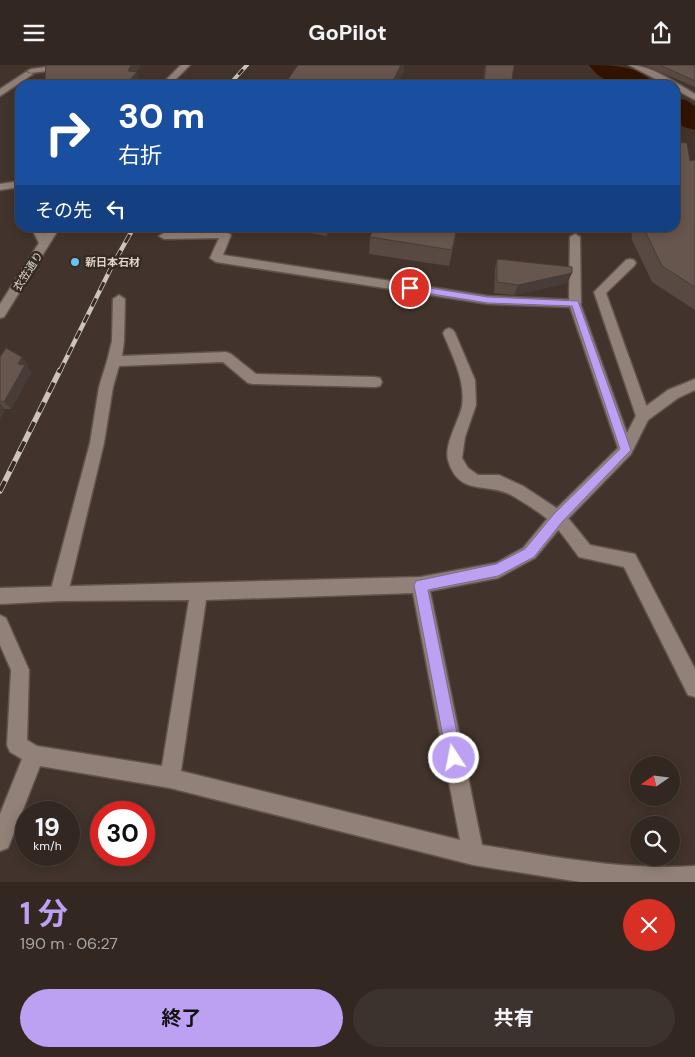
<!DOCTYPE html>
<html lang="ja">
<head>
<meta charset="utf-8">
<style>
	:root { --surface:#322721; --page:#3d332e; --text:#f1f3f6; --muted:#a8a5a5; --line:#4d443f; --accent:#bca0f2 }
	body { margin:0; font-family:"DM Sans","Noto Sans JP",sans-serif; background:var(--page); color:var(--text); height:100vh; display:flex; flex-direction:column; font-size:19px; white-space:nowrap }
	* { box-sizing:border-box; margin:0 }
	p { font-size:16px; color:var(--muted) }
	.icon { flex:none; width:28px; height:28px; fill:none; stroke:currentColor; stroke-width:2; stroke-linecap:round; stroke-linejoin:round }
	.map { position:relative; height:817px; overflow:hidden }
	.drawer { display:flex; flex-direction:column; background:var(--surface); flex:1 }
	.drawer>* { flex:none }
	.hud { position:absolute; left:15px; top:15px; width:665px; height:152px; border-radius:15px; box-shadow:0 2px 12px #0003,0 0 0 1px var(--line); background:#1a4fa0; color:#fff; overflow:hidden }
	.needle { width:32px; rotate:256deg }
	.buttons { position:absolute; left:630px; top:691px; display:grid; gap:10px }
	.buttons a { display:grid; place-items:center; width:50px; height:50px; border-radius:50%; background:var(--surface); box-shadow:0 2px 12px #0003,0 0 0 1px var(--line); font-size:25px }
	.speed { position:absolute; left:15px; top:736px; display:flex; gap:10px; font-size:25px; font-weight:700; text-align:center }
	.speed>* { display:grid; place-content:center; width:65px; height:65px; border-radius:50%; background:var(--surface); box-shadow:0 2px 12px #0003,0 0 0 1px var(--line); line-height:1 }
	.speed small { font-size:12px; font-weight:400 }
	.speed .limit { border:8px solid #d22; background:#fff; color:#111 }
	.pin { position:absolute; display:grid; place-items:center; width:42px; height:42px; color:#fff; margin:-21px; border:2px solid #fff; border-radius:50%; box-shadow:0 1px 5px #0007 }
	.me { position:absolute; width:55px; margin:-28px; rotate:349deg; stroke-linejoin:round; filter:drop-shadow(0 0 4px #0008) }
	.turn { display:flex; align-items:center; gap:18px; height:105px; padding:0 20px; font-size:22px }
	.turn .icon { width:65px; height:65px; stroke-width:2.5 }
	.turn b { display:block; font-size:35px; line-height:42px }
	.then { display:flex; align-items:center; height:48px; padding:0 20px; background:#0003; gap:10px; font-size:19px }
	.round { display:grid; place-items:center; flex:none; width:52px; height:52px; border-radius:26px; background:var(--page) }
	.head { display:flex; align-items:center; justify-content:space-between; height:85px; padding:0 20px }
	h1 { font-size:30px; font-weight:700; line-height:38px; color:var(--accent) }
	.primary-button { display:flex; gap:10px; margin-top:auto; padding:10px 20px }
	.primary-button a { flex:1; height:58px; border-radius:30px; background:var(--accent); color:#111; font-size:20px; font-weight:700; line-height:58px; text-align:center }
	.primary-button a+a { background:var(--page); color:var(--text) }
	header { display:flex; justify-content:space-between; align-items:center; height:65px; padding:0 20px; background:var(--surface); font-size:22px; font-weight:700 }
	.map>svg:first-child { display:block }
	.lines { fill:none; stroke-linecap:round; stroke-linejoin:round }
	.river { fill:#321300; fill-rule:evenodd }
	.lane-casing { stroke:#5f534c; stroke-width:3 }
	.street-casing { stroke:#5f534c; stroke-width:3 }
	.secondary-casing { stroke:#5f534c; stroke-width:3 }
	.lane { fill:#928178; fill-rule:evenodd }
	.street { fill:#928178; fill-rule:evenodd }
	.secondary { fill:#928178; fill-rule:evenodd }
	.rail-far2-casing { stroke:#cdc3be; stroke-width:4 }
	.rail-far1-casing { stroke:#cdc3be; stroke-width:4.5 }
	.rail-casing { stroke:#cdc3be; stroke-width:5.5 }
	.rail-far2 { stroke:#372a22; stroke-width:2.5; stroke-dasharray:7; stroke-linecap:butt }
	.rail-far1 { stroke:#372a22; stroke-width:3; stroke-dasharray:9; stroke-linecap:butt }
	.rail { stroke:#372a22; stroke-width:4; stroke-dasharray:11; stroke-linecap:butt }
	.wall { fill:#584a43 }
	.shaded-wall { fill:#473c37 }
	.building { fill:#66564e; stroke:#473c37 }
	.route { fill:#bca0f2; stroke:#7a689d }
	.poi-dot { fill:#67c4f0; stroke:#372a22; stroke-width:2 }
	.labels { text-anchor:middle; stroke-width:5; stroke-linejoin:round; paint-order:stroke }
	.far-poi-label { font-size:11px; font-weight:bold; fill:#ded5d0; stroke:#372a22; text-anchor:start }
	.far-street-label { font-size:11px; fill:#ded5d0; stroke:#372a22 }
</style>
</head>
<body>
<header><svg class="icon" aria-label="menu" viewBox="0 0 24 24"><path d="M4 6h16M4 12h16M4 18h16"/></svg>GoPilot<svg class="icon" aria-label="share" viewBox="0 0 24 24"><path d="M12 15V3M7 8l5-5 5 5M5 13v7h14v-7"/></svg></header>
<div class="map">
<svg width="695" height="817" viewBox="0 0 695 817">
	<rect width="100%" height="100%" fill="#42342c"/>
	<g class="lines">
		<g class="river">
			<path d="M589,0C612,0 640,0 655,20C631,20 604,23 589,0Z"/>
			<path d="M675,33L686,35L695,41V65L684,62L675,56Z"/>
		</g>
		<defs>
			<g id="lane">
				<path d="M61,0H85L81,2L31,8L27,6L31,4Z"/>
				<path d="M575,169L580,172L581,238L575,242L569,238L570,172Z"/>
				<path d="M630,194L634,195L636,198L634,201L606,228L650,351L648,355L643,357L638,355L636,351L594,227L626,195Z"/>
				<path d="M119,230L125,234L124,276L122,291L226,287L231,289L256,309L375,312L380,313L382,317L380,321L375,322L253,319L248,318L223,297L119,301L113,322L104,378L68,528L65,534L59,536L53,534L50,528L90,378L99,322L107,296L112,276L113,234Z"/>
				<path d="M449,263L453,265L455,268L475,315L476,340L465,372L462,393L468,403L478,410H499L523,421L564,448L590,480L635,489L695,604V632L688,630L624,502L579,492C571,482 563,469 553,459C543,449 526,439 513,431C488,416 459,433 448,395C444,379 459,356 462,341C466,316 452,290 443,268L445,265Z"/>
			</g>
			<g id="street">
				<path d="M629,0C651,0 676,18 695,29V35L675,24V20H667Z"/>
				<path d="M20,116V122L0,125V119Z"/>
				<path d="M226,167L231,170L223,190L488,231L579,235L627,368L638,347L668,325L695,314V325L678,333L648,355L631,389L564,458L535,493L498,513L430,526L482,780C552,791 623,806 695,801V817H580L473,800L170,723L40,701L8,783L0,786V749L22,694L10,687L7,680L11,605L0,580V550L6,553L29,605L27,675L37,681L162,701L189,535L59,536L0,539V523L420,512L496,498L523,483L552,448L618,383L570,242L488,239L216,197L210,193L219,173L164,174L159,171L164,168ZM413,528L460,775L181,706L206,535Z"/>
			</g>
			<g id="secondary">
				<path d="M181,0H190L170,20H161Z"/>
				<path d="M26,7L33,9L0,31V24Z"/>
				<path d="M31,162H42L45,169L49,162H60L4,252L0,253V239L39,178Z"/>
			</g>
		</defs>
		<use href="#lane" class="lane-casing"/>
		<use href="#street" class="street-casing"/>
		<use href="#secondary" class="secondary-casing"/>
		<use href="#lane" class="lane"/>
		<use href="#street" class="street"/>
		<use href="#secondary" class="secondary"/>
		<defs>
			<path id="rail-far2" d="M229,20L247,0"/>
			<path id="rail-far1" d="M60,306L112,201L134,162"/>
			<path id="rail" d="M0,426L60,305"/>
		</defs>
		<use href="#rail-far2" class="rail-far2-casing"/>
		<use href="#rail-far1" class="rail-far1-casing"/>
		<use href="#rail" class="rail-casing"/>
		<use href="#rail-far2" class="rail-far2"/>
		<use href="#rail-far1" class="rail-far1"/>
		<use href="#rail" class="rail"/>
	</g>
	<g class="wall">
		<path d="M485,0H514L512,15L483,17Z"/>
		<path d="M644,0H695V22L655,5Z"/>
		<path d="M695,95V245L652,217L632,175L631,162H675L690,96Z"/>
		<path d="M275,162H329L327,171Z"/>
		<path d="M337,162H458L449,201L369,189L370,172L372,166Z"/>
		<path d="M497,194L572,208L567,218L514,230L494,228L495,204Z"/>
		<path d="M0,292H22L28,300L27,302L31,308L11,344H5L0,354Z"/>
	</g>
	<g class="shaded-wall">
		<path d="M131,0H141L137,7L141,19L140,20H125L128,6Z"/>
		<path d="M401,0H404V7L397,20H391Z"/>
		<path d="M326,162H329L327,171Z"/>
		<path d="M572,208L567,218L514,230L518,220Z"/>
		<path d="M22,292L28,300L27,302L31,308L11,344L4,337L18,299Z"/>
		<path d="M0,338L5,344L0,354Z"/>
	</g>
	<g class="building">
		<path d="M46,0H131L128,6L137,7L125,20H47L45,12Z"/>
		<path d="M298,0H401L391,20H284Z"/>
		<path d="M486,0H514L512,15L605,19V20H462L463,15L484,18Z"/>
		<path d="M660,0H695V16Z"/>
		<path d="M675,77L687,78L690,96L695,95V222L662,201L643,162H675Z"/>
		<path d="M374,162H457L452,185L370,172Z"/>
		<path d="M497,194L572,202V208L518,220L497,217Z"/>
		<path d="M6,283L22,292L18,299L25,300L4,337L0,336V292Z"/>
	</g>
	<path class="route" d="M410,220L488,232L578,236L631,385L562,457L534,492L498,511L428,525L462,693L460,698L454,700L449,698L447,693L414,520L416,516L496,499L525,484L554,449L620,384L572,241L488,238L407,225L406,223Z"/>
	<circle class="poi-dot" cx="75" cy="197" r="5"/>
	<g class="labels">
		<g class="far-poi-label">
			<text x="85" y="201">新日本石材</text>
		</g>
		<g class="far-street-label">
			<text transform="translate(28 206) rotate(-57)" y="4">衣笠通り</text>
		</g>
	</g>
</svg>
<div class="buttons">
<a><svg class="needle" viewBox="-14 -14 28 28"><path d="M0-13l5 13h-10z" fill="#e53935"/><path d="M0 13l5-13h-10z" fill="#a8a5a5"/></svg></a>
<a><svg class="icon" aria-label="search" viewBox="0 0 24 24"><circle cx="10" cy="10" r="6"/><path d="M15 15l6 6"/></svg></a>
</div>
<div class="speed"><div>19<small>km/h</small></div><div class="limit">30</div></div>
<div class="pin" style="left:410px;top:223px;background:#d93025"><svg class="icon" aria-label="arrive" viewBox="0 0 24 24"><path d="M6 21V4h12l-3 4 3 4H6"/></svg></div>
<svg class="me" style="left:454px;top:693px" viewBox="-20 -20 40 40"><circle r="17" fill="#bca0f2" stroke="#fff" stroke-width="3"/><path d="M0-11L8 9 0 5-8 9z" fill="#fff"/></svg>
<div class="hud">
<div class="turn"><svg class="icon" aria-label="right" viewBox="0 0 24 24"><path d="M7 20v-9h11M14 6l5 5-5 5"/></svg><div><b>30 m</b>右折</div></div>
<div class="then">その先<svg class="icon" aria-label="left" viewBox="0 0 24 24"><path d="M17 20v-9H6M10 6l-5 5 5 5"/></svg></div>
</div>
</div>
<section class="drawer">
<div class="head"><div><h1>1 分</h1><p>190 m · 06:27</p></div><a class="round" style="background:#d93025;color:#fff"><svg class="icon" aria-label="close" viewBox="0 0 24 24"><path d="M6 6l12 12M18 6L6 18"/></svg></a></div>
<div class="primary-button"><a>終了</a><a>共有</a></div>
</section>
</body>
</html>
